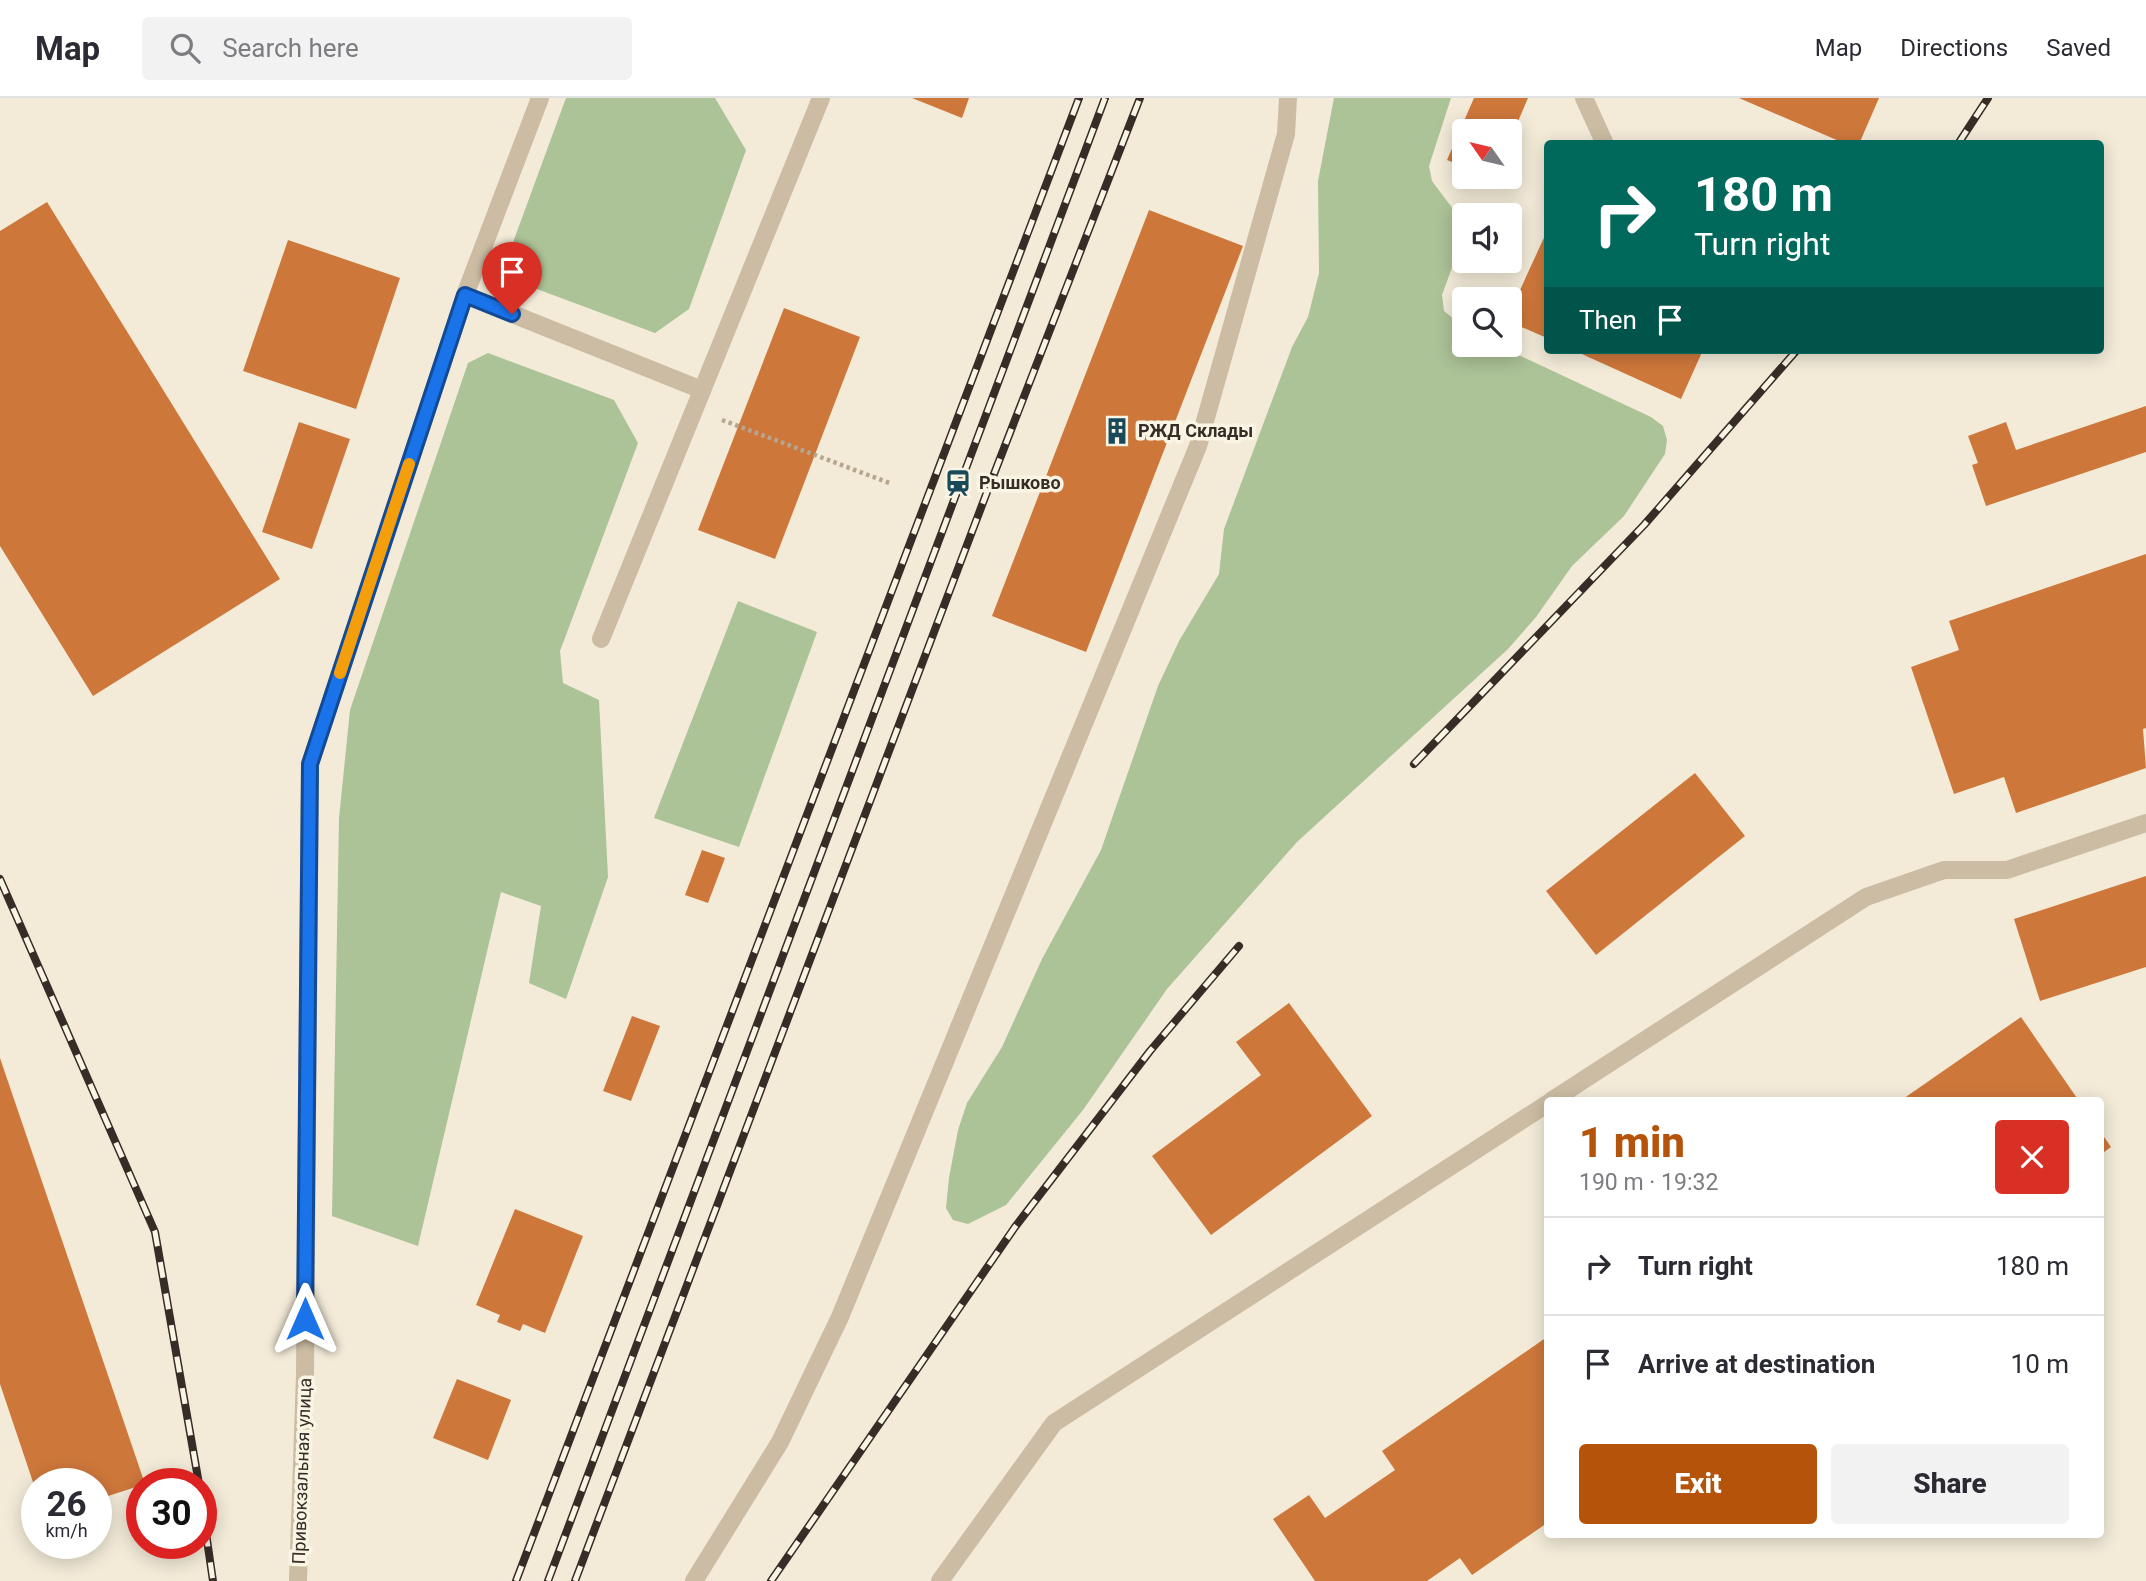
<!DOCTYPE html>
<html lang="en">
<head>
<meta charset="utf-8">
<style>
	:root { --surface:#fff; --page:#f2f2f3; --text:#2b2b33; --muted:#7c7c81; --line:#e1e1e2; --accent:#b45309 }
	body { margin:0; font-family:Roboto,sans-serif; background:var(--page); color:var(--text); height:100vh; display:flex; flex-direction:column; font-size:26px; white-space:nowrap }
	* { box-sizing:border-box; margin:0 }
	p { font-size:23px; color:var(--muted) }
	.icon { flex:none; width:38px; height:38px; fill:none; stroke:currentColor; stroke-width:2; stroke-linecap:round; stroke-linejoin:round }
	.map { position:relative; flex:1; overflow:hidden }
	.side { position:absolute; left:1544px; top:999px; width:560px; height:441px; display:flex; flex-direction:column; background:var(--surface); border-radius:7px; box-shadow:0 4px 18px #0003 }
	.side>* { flex:none }
	.top-card { position:absolute; left:1544px; top:42px; width:560px; height:214px; border-radius:7px; box-shadow:0 4px 18px #0003; background:#00695c; color:#fff; overflow:hidden }
	.needle { width:46px; rotate:304deg }
	.buttons { position:absolute; left:1452px; top:21px; display:grid; gap:14px }
	.buttons a { display:grid; place-items:center; width:70px; height:70px; border-radius:7px; background:var(--surface); box-shadow:0 4px 18px #0003; font-size:35px }
	.speed { position:absolute; left:21px; top:1370px; display:flex; gap:14px; font-size:35px; font-weight:700; text-align:center }
	.speed>* { display:grid; place-content:center; width:91px; height:91px; border-radius:50%; background:var(--surface); box-shadow:0 4px 18px #0003; line-height:1 }
	.speed small { font-size:18px; font-weight:400 }
	.speed .limit { border:10px solid #d22; background:#fff; color:#111 }
	.pin { position:absolute; display:grid; place-items:center; width:60px; height:60px; color:#fff; margin:-72px -30px; border-radius:50% 50% 50% 0; rotate:-45deg; box-shadow:0 0 7px #0007 }
	.pin .icon { rotate:45deg }
	.me { position:absolute; width:77px; margin:-38px; rotate:0deg; stroke-linejoin:round; filter:drop-shadow(0 0 5px #0008) }
	.turn { display:flex; align-items:center; gap:24px; height:147px; padding:0 35px; font-size:32px }
	.turn .icon { width:91px; height:91px; stroke-width:2.5 }
	.turn b { display:block; font-size:49px; line-height:60px }
	.then { display:flex; align-items:center; height:66px; padding:0 35px; background:#0003; gap:14px; font-size:26px }
	.round { display:grid; place-items:center; flex:none; width:74px; height:74px; border-radius:7px; background:var(--page) }
	.overview { display:flex; align-items:center; justify-content:space-between; height:119px; padding:0 35px }
	h1 { font-size:42px; font-weight:800; line-height:52px; color:var(--accent) }
	.button { display:flex; gap:14px; margin-top:auto; padding:14px 35px }
	.button a { flex:1; height:80px; border-radius:7px; background:var(--accent); color:#fff; font-size:28px; font-weight:800; line-height:80px; text-align:center }
	.button a+a { background:var(--page); color:var(--text) }
	ul { padding:0; list-style:none }
	li { display:flex; align-items:center; gap:21px; height:98px; padding:0 35px; border-top:2px solid var(--line) }
	li div { flex:1 }
	li b { display:block; font-size:26px }
	li em { font-style:normal }
	header { display:flex; align-items:center; gap:42px; box-sizing:border-box; height:98px; padding:0 35px; background:var(--surface); border-bottom:2px solid var(--line) }
	header strong { font-size:33px }
	nav { display:flex; gap:38px; margin-inline-start:auto; font-size:24px }
	.search { width:490px; height:63px; background:var(--page); display:flex; align-items:center; gap:18px; box-sizing:border-box; padding:0 24px; border-radius:7px; color:var(--muted); font-size:26px }
	.map>svg:first-child { display:block }
	.green { fill:#acc297 }
	.building { fill:#ce773b }
	.lines { fill:none; stroke-linecap:round; stroke-linejoin:round }
	.path { stroke:#b7a68d; stroke-width:4.5; stroke-dasharray:3.5 3.5; stroke-linecap:butt }
	.service { stroke:#cbbca3; stroke-width:18 }
	.minor { stroke:#cbbca3; stroke-width:18 }
	.rail-casing { stroke:#362d26; stroke-width:8 }
	.rail { stroke:#faf4e4; stroke-width:5; stroke-dasharray:16; stroke-linecap:butt }
	.route-casing { stroke:#114b97; stroke-width:18 }
	.route { stroke:#1a73e8; stroke-width:12 }
	.slow { stroke:#f59e0b; stroke-width:12 }
	.labels { text-anchor:middle; stroke-width:7; stroke-linejoin:round; paint-order:stroke }
	.poi-label { font-size:18px; font-weight:bold; fill:#362d26; stroke:#faf4e4; text-anchor:start }
	.street-label { font-size:18px; fill:#362d26; stroke:#faf4e4 }
</style>
</head>
<body>
<header>
<strong>Map</strong>
<div class="search"><svg class="icon" aria-label="search" viewBox="0 0 24 24"><circle cx="10" cy="10" r="6"/><path d="M15 15l6 6"/></svg>Search here</div>
<nav><a>Map</a><a>Directions</a><a>Saved</a></nav>
</header>
<div class="map">
<svg width="2146" height="1483" viewBox="0 0 2146 1483">
	<rect width="100%" height="100%" fill="#f3ebd8"/>
	<g class="green">
		<path d="M566,0H715L746,52L689,211L655,235L510,181L508,158Z"/>
		<path d="M1334,0H1451L1429,68L1432,83L1462,123L1458,153L1442,197L1444,213L1465,230V247H1497L1651,319L1663,328L1667,342L1665,356L1624,418L1572,468L1536,519L1508,551L1297,744L1167,891L1083,1012L1006,1107L968,1126L953,1122L946,1110L949,1080L958,1032L967,1005L1002,949L1042,861L1101,752L1158,588L1179,543L1219,476L1224,431L1292,249L1308,219L1319,175L1318,83Z"/>
		<path d="M488,255L614,302L638,345L560,553L563,585L599,602L608,779L566,901L529,885L541,808L501,794L418,1148L332,1118L339,720L350,612L468,265Z"/>
		<path d="M738,503L817,534L739,749L654,720Z"/>
	</g>
	<g class="building">
		<path d="M912,0H969L962,20Z"/>
		<path d="M1474,0H1528L1510,42V33H1465V69L1447,62Z"/>
		<path d="M1739,0H1879L1859,46H1846Z"/>
		<path d="M47,104L280,481L93,598L0,448V133Z"/>
		<path d="M1149,112L1243,148L1086,554L992,518Z"/>
		<path d="M1547,133V240L1510,224V214Z"/>
		<path d="M288,142L400,180L356,311L243,273Z"/>
		<path d="M784,210L860,239L775,461L698,432Z"/>
		<path d="M1573,252H1703L1681,301Z"/>
		<path d="M2146,308V354L1986,408L1972,367L1978,365L1968,338L2006,324L2016,352Z"/>
		<path d="M299,324L350,341L312,451L262,434Z"/>
		<path d="M2146,456V630L2143,631L2146,670L2016,715L2004,679L1954,696L1911,569L1959,552L1949,523Z"/>
		<path d="M1695,675L1745,738L1596,857L1546,793Z"/>
		<path d="M702,752L725,760L708,805L685,797Z"/>
		<path d="M2146,778V869L2040,903L2014,821Z"/>
		<path d="M1289,905L1372,1018L1211,1137L1152,1058L1261,977L1236,944Z"/>
		<path d="M632,918L660,928L631,1003L603,993Z"/>
		<path d="M2021,919L2079,1003H1900Z"/>
		<path d="M0,960L145,1386L96,1402V1386H37L36,1393L0,1286Z"/>
		<path d="M2100,1033L2111,1049L2100,1057Z"/>
		<path d="M515,1111L583,1138L545,1235L523,1226L520,1233L497,1224L500,1217L476,1207Z"/>
		<path d="M1547,1239V1425L1472,1477L1460,1460L1427,1483H1315L1273,1421L1309,1397L1325,1420L1395,1372L1382,1353Z"/>
		<path d="M457,1281L511,1302L488,1362L433,1340Z"/>
	</g>
	<g class="lines">
		<path class="path" d="M722,322L892,386"/>
		<g class="service">
			<path d="M1584,0L1605,46"/>
			<path d="M465,197L702,292"/>
			<path d="M601,541L821,0"/>
			<path d="M1551,1003L1866,799L1944,772H2007L2146,725"/>
			<path d="M694,1483L780,1344L840,1219L1198,348L1286,36L1288,0"/>
			<path d="M940,1483L1054,1325L1547,1006"/>
		</g>
		<path class="minor" d="M298,1483L305,1276L310,666L465,197L540,0"/>
		<defs>
			<g id="rail">
				<path d="M1958,46L1988,0"/>
				<path d="M1414,666L1644,427L1797,252"/>
				<path d="M0,781L155,1134L199,1386"/>
				<path d="M201,1401L213,1483"/>
				<path d="M516,1483L1079,0"/>
				<path d="M548,1483L1105,0"/>
				<path d="M575,1483L987,394L1140,0"/>
				<path d="M771,1483L1015,1129L1150,953L1239,848"/>
			</g>
		</defs>
		<use href="#rail" class="rail-casing"/>
		<use href="#rail" class="rail"/>
	</g>
	<g class="lines">
		<defs>
			<path id="route" d="M305,1221L310,666L465,197L512,216"/>
		</defs>
		<use href="#route" class="route-casing"/>
		<use href="#route" class="route"/>
		<path class="slow" d="M340,575L409,366"/>
	</g>
	<defs>
		<symbol id="building-bare" viewBox="-9 -9 18 18"><path d="M-4-6H4V6H1V3H-1V6H-4ZM-2.5-4.3h1.7v1.8h-1.7ZM.8-4.3h1.7v1.8H.8ZM-2.5-1h1.7V.8h-1.7ZM.8-1h1.7V.8H.8Z" fill="#194a5a" stroke="#faf4e4" stroke-width="2.5" paint-order="stroke"/></symbol>
		<symbol id="station-bare" viewBox="-9 -9 18 18"><path d="M-3-6H3Q5-6 5-4V2Q5 4 3 4L4.5 6H3L1.5 4h-3L-3 6H-4.5L-3 4Q-5 4-5 2V-4Q-5-6-3-6ZM-3.5-4v3h7v-3ZM-3.5 1v1.5H-2V1ZM2 1v1.5H3.5V1Z" fill="#194a5a" stroke="#faf4e4" stroke-width="2.5" paint-order="stroke"/></symbol>
	</defs>
	<g fill-rule="evenodd">
		<use href="#building-bare" x="1098" y="314" width="38" height="38"/>
		<use href="#station-bare" x="939" y="366" width="38" height="38"/>
	</g>
	<g class="labels">
		<g class="poi-label">
			<text x="1138" y="339">РЖД Склады</text>
			<text x="979" y="391">Рышково</text>
		</g>
		<g class="street-label">
			<text transform="translate(302 1373) rotate(-88)" y="6">Привокзальная улица</text>
		</g>
	</g>
</svg>
<div class="buttons">
<a><svg class="needle" viewBox="-14 -14 28 28"><path d="M0-13l5 13h-10z" fill="#e53935"/><path d="M0 13l5-13h-10z" fill="#7c7c81"/></svg></a>
<a><svg class="icon" aria-label="sound" viewBox="0 0 24 24"><path d="M4 9h4l5-4v14l-5-4H4zM17 9q2 3 0 6"/></svg></a>
<a><svg class="icon" aria-label="search" viewBox="0 0 24 24"><circle cx="10" cy="10" r="6"/><path d="M15 15l6 6"/></svg></a>
</div>
<div class="speed"><div>26<small>km/h</small></div><div class="limit">30</div></div>
<div class="pin" style="left:512px;top:216px;background:#d93025"><svg class="icon" aria-label="arrive" viewBox="0 0 24 24"><path d="M6 21V4h12l-3 4 3 4H6"/></svg></div>
<svg class="me" style="left:305px;top:1221px" viewBox="-20 -20 40 40"><path d="M0-17L14 15 0 8-14 15z" fill="#1a73e8" stroke="#fff" stroke-width="4"/></svg>
<div class="top-card">
<div class="turn"><svg class="icon" aria-label="right" viewBox="0 0 24 24"><path d="M7 20v-9h11M14 6l5 5-5 5"/></svg><div><b>180 m</b>Turn right</div></div>
<div class="then">Then<svg class="icon" aria-label="arrive" viewBox="0 0 24 24"><path d="M6 21V4h12l-3 4 3 4H6"/></svg></div>
</div>
<section class="side">
<div class="overview"><div><h1>1 min</h1><p>190 m · 19:32</p></div><a class="round" style="background:#d93025;color:#fff"><svg class="icon" aria-label="close" viewBox="0 0 24 24"><path d="M6 6l12 12M18 6L6 18"/></svg></a></div>
<ul>
<li><svg class="icon" aria-label="right" viewBox="0 0 24 24"><path d="M7 20v-9h11M14 6l5 5-5 5"/></svg><div><b>Turn right</b></div><em>180 m</em></li>
<li><svg class="icon" aria-label="arrive" viewBox="0 0 24 24"><path d="M6 21V4h12l-3 4 3 4H6"/></svg><div><b>Arrive at destination</b></div><em>10 m</em></li>
</ul>
<div class="button"><a>Exit</a><a>Share</a></div>
</section>
</div>
</body>
</html>
